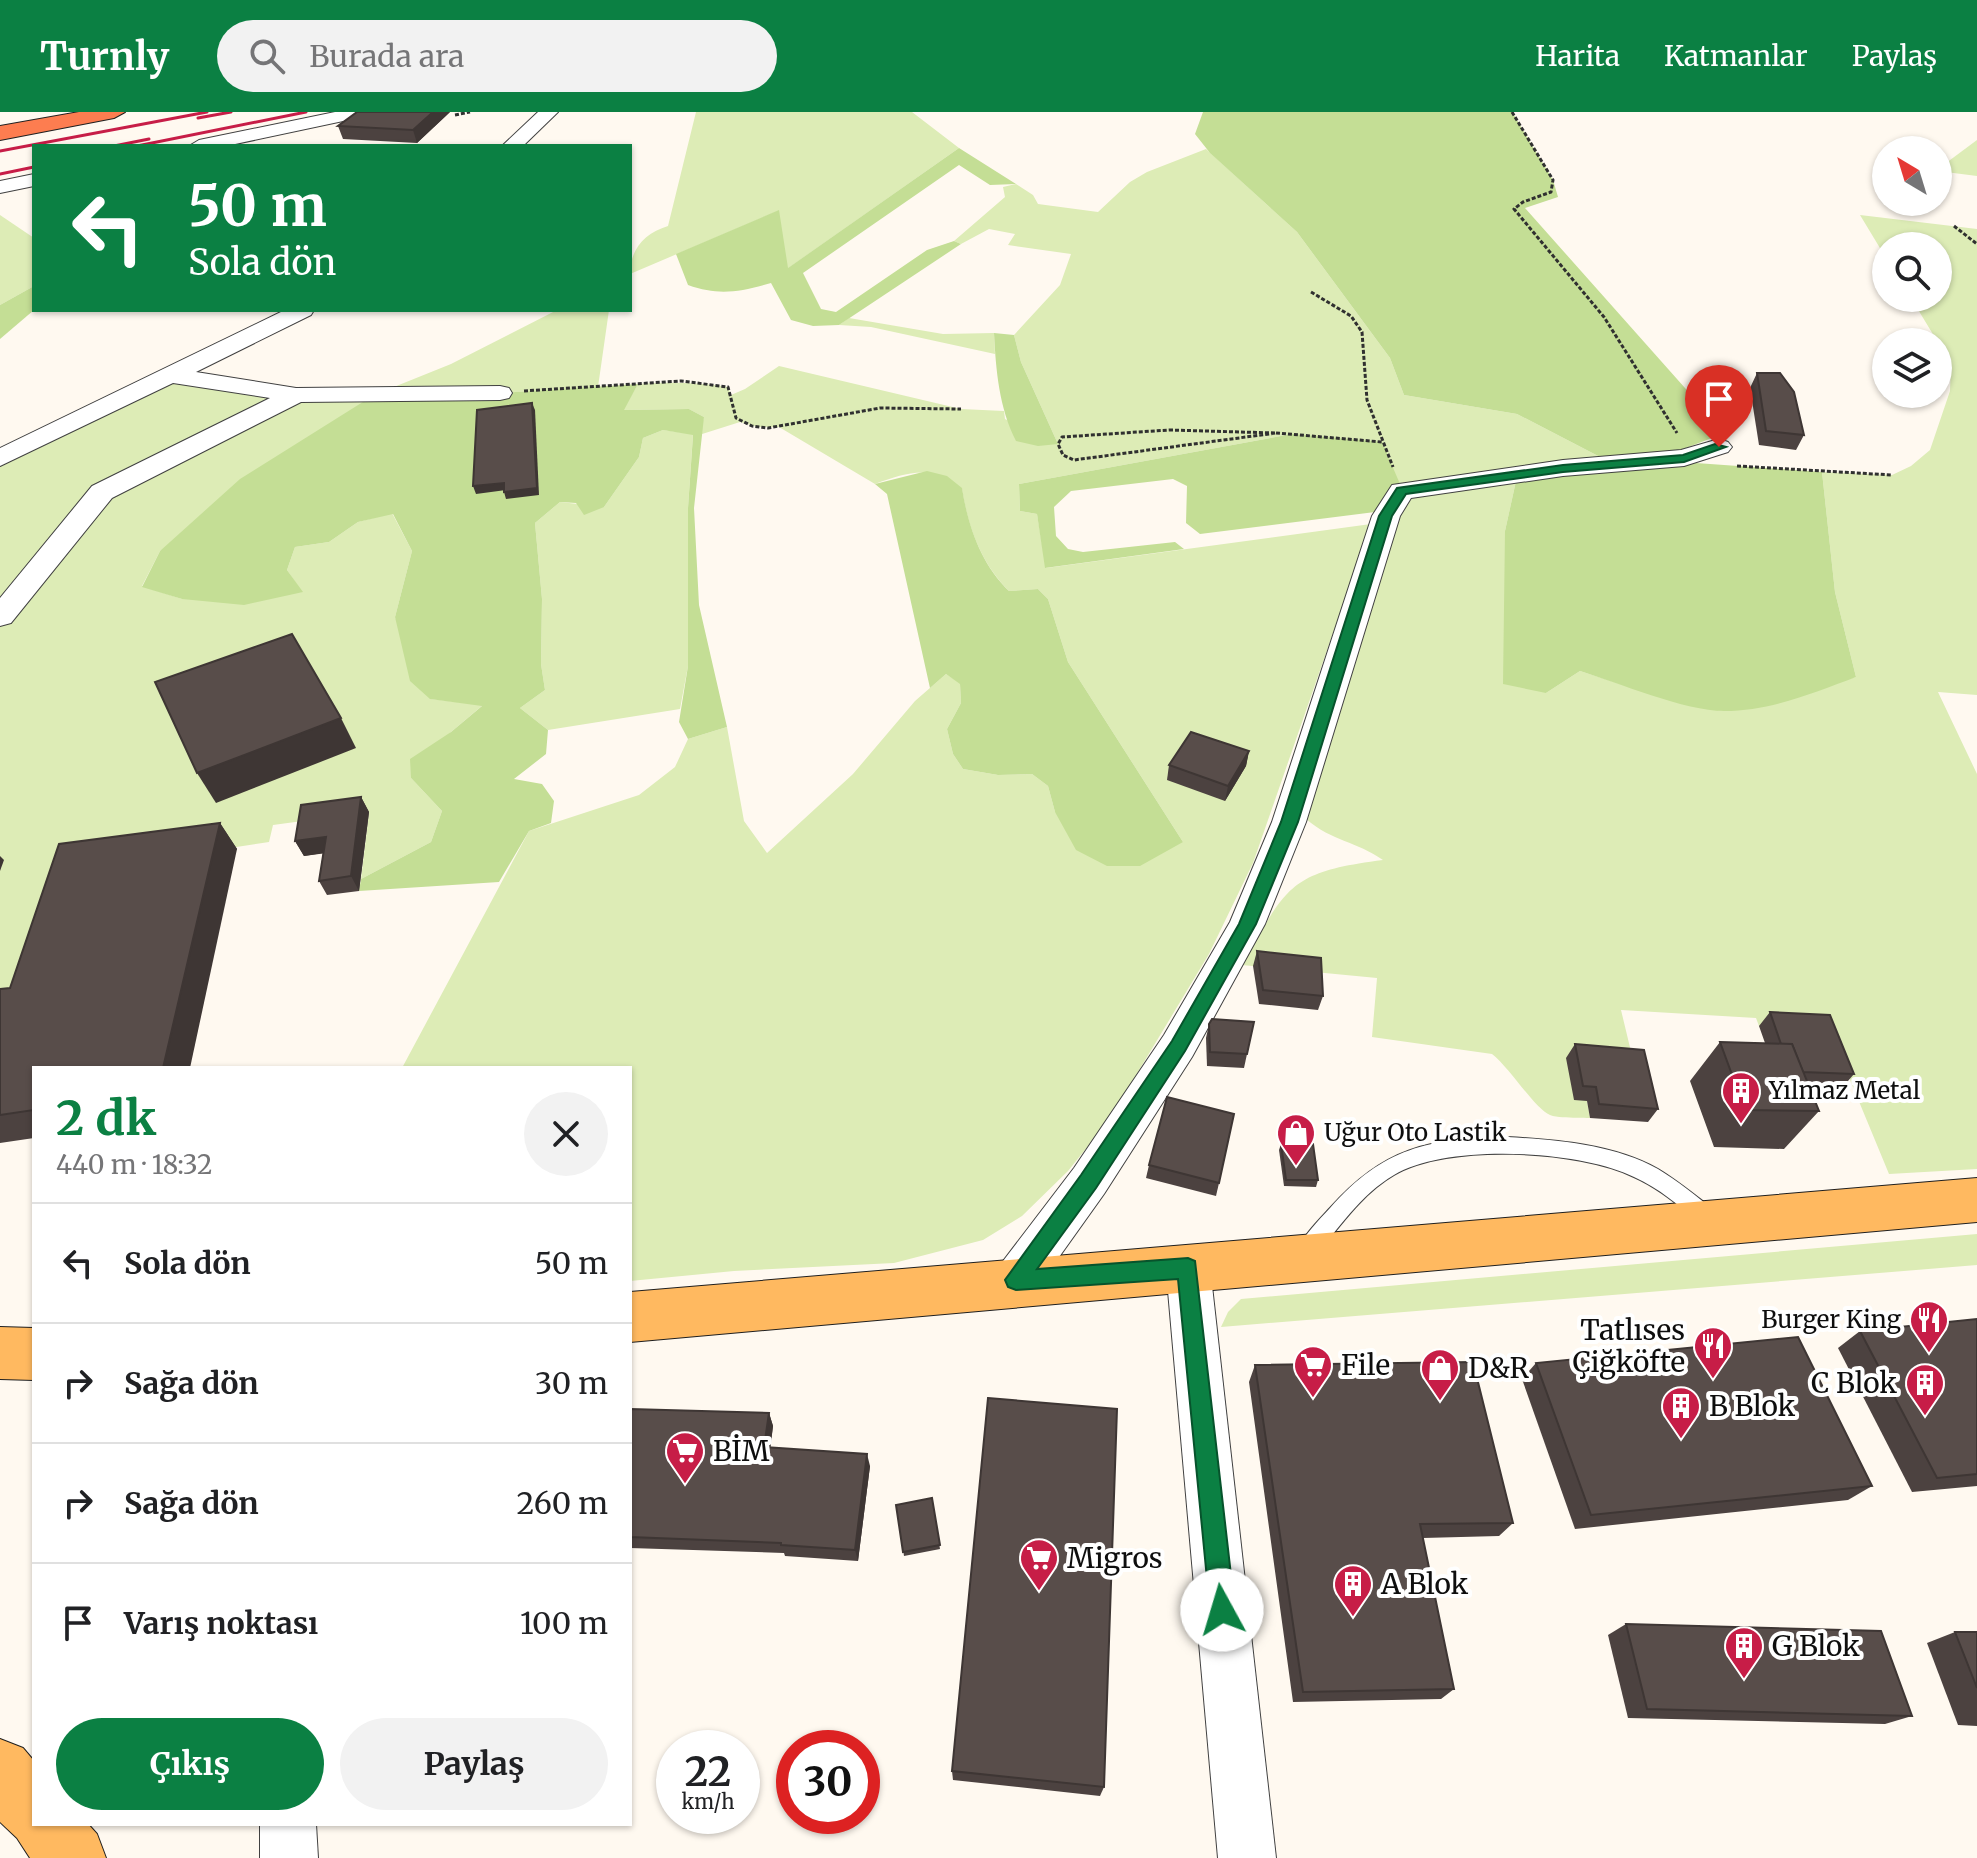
<!DOCTYPE html>
<html lang="tr">
<head>
<meta charset="utf-8">
<style>
	:root { --surface:#fff; --page:#f2f2f2; --text:#202124; --muted:#757577; --line:#e0e0e0; --accent:#0b8043 }
	body { margin:0; font-family:Merriweather,serif; background:var(--page); color:var(--text); height:100vh; display:flex; flex-direction:column; font-size:30px; white-space:nowrap }
	* { box-sizing:border-box; margin:0 }
	p { font-size:26px; color:var(--muted) }
	.icon { flex:none; width:44px; height:44px; fill:none; stroke:currentColor; stroke-width:2; stroke-linecap:round; stroke-linejoin:round }
	.map { position:relative; flex:1; overflow:hidden }
	.details { position:absolute; left:32px; top:954px; width:600px; height:760px; display:flex; flex-direction:column; background:var(--surface); border-radius:0px; box-shadow:0 2px 6px #0004 }
	.details>* { flex:none }
	.hud { position:absolute; left:32px; top:32px; width:600px; height:168px; border-radius:0px; box-shadow:0 2px 6px #0004; background:#0b8043; color:#fff; overflow:hidden }
	.needle { width:52px; rotate:322deg }
	.tools { position:absolute; left:1872px; top:24px; display:grid; gap:16px }
	.tools a { display:grid; place-items:center; width:80px; height:80px; border-radius:50%; background:var(--surface); box-shadow:0 2px 6px #0004; font-size:40px }
	.speed { position:absolute; left:656px; top:1618px; display:flex; gap:16px; font-size:40px; font-weight:700; text-align:center }
	.speed>* { display:grid; place-content:center; width:104px; height:104px; border-radius:50%; background:var(--surface); box-shadow:0 2px 6px #0004; line-height:1 }
	.speed small { font-size:20px; font-weight:400 }
	.speed .limit { border:12px solid #d22; background:#fff; color:#111 }
	.pin { position:absolute; display:grid; place-items:center; width:68px; height:68px; color:#fff; margin:-82px -34px; border-radius:50% 50% 50% 0; rotate:-45deg; box-shadow:0 0 8px #0007 }
	.pin .icon { rotate:45deg }
	.me { position:absolute; width:88px; margin:-44px; rotate:354deg; stroke-linejoin:round; filter:drop-shadow(0 0 6px #0008) }
	.turn { display:flex; align-items:center; gap:28px; height:168px; padding:0 24px; font-size:36px }
	.turn .icon { width:104px; height:104px; stroke-width:2.5 }
	.turn b { display:block; font-size:56px; line-height:68px }
	.round { display:grid; place-items:center; flex:none; width:84px; height:84px; border-radius:42px; background:var(--page) }
	.head { display:flex; align-items:center; justify-content:space-between; height:136px; padding:0 24px }
	h1 { font-size:48px; font-weight:700; line-height:60px; color:var(--accent) }
	.primary-button { display:flex; gap:16px; margin-top:auto; padding:16px 24px }
	.primary-button a { flex:1; height:92px; border-radius:48px; background:var(--accent); color:#fff; font-size:32px; font-weight:700; line-height:92px; text-align:center }
	.primary-button a+a { background:var(--page); color:var(--text) }
	ul { padding:0; list-style:none }
	li { display:flex; align-items:center; gap:24px; height:120px; padding:0 24px; border-top:2px solid var(--line) }
	li div { flex:1 }
	li b { display:block; font-size:30px }
	li em { font-style:normal }
	header { display:flex; align-items:center; gap:48px; box-sizing:border-box; height:112px; padding:0 40px; background:var(--accent); color:#fff }
	header strong { font-size:38px }
	nav { display:flex; gap:44px; margin-inline-start:auto; font-size:28px }
	.search { width:560px; height:72px; background:var(--page); display:flex; align-items:center; gap:20px; box-sizing:border-box; padding:0 28px; border-radius:44px; color:var(--muted); font-size:30px }
	.map>svg:first-child { display:block }
	.green { fill:#ddecb6 }
	.forest { fill:#c4de95 }
	.lines { fill:none; stroke-linecap:round; stroke-linejoin:round }
	.lane-casing { stroke:#414141; stroke-width:2 }
	.street-casing { stroke:#414141; stroke-width:2 }
	.primary-casing { stroke:#1f1f1f; stroke-width:2 }
	.highway-casing { stroke:#1f1f1f; stroke-width:2 }
	.path { stroke:#303030; stroke-width:3; stroke-dasharray:4 2; stroke-linecap:butt }
	.lane { fill:#fff; fill-rule:evenodd }
	.street { fill:#fff; fill-rule:evenodd }
	.primary { fill:#ffb960; fill-rule:evenodd }
	.highway { fill:#fd7d50; fill-rule:evenodd }
	.rail { stroke:#c71d47; stroke-width:3 }
	.wall { fill:#4c4240 }
	.shaded-wall { fill:#3e3634 }
	.building { fill:#584d4a; stroke:#3e3634; stroke-width:2 }
	.route { fill:#0b8043; stroke:#07532c; stroke-width:2 }
	.labels { text-anchor:middle; stroke-width:8; stroke-linejoin:round; paint-order:stroke }
	.poi-label { font-size:24px; fill:#0e0e0e; stroke:#fff; text-anchor:start }
	.near-poi-label { font-size:28px; fill:#0e0e0e; stroke:#fff; text-anchor:start }
</style>
</head>
<body>
<header>
<strong>Turnly</strong>
<div class="search"><svg class="icon" aria-label="search" viewBox="0 0 24 24"><circle cx="10" cy="10" r="6"/><path d="M15 15l6 6"/></svg>Burada ara</div>
<nav><a>Harita</a><a>Katmanlar</a><a>Paylaş</a></nav>
</header>
<div class="map">
<svg width="1977" height="1746" viewBox="0 0 1977 1746">
	<rect width="100%" height="100%" fill="#fff9f0"/>
	<g class="green">
		<path d="M696,0H912L959,36L787,157L778,99L630,162C630,137 645,121 668,114Z"/>
		<path d="M1977,28V64L1938,59V57Z"/>
		<path d="M1206,37L1297,120L1390,246L1404,283L1517,302L1602,346L1400,372L1292,322L1019,372L1020,399L1037,402L1046,456L1371,412L1253,751L1209,842L1109,1008L1068,1059L1022,1104L983,1128L894,1151L734,1159L630,1169V956H402L529,719L639,683L675,655L688,627L727,615L744,709L767,741L853,662L915,589L946,562L960,571L961,591L947,617L953,642L963,657L998,663L1032,662L1048,674L1055,700L1183,730L1068,550L1048,487L1038,477L1009,479C981,451 968,415 962,377C932,352 909,360 875,372L779,315H758L740,310L699,323L704,305L689,297L623,298L638,272C669,270 697,270 728,275L731,283L745,277L779,254L961,297L1004,299L1005,307L1058,332L1021,250L1014,223L1060,173L1071,142L1008,133L1015,122L989,117L961,132L954,129L1005,85L1003,75L1016,72L1033,83L1038,92L1098,100L1130,70L1147,60Z"/>
		<path d="M0,103L34,126V174L0,193Z"/>
		<path d="M1860,103L1977,117V583L1938,580L1977,662V1057L1889,1062L1829,917L1759,914L1756,906L1621,898L1634,952L1587,989L1590,1006C1578,1005 1561,1007 1550,1003C1535,997 1510,956 1492,942L1372,925L1377,866L1242,853C1287,774 1289,760 1383,748C1356,729 1333,730 1306,707L1400,396L1413,383L1516,369L1505,419L1546,581L1580,559L1664,586L1722,599L1856,565L1835,480L1822,360L1892,363L1911,354L1930,338L1950,279L1951,252L1911,186H1938V134H1886V146Z"/>
		<path d="M557,198H609L598,275L500,281L160,439L142,474L182,487L302,480L287,458L295,435L329,430L358,410L392,401L412,439L395,505L431,587L483,593L451,620L411,666L442,699L431,730L361,767L369,700L273,713L269,730L80,759L0,909V346L170,263L296,283H374L451,252Z"/>
		<path d="M849,206L943,222L994,221L995,242L871,215L839,213Z"/>
		<path d="M663,318L693,322L688,396V554L680,597L548,618L520,596L545,578L541,552L542,487L535,411L560,390L604,395L639,345L643,326Z"/>
		<path d="M1977,1122V1153L1221,1215L1228,1200L1241,1187Z"/>
	</g>
	<g class="forest">
		<path d="M1203,0H1512L1553,68L1558,85L1525,96L1725,321L1678,339L1602,346L1517,302L1404,283L1390,246L1297,120L1210,41L1195,22Z"/>
		<path d="M959,36L1016,72L990,73L959,53L803,161L821,197L836,200L927,138L954,129L961,132L839,213L813,214L791,208L771,171C739,180 719,184 688,173L676,142L779,98L788,156Z"/>
		<path d="M34,174V198L0,227V193Z"/>
		<path d="M994,221L1014,223L1021,250L1058,332L1038,334L1016,329C999,295 996,259 994,221Z"/>
		<path d="M638,272L624,298L689,297L704,305L694,396L699,493L727,615L688,627L679,610L688,554V396L693,323L663,318L643,326L639,345L604,395L584,403L576,391L560,390L535,411L542,487L541,552L545,578L520,596L548,618L546,642L514,667L542,672L554,689L551,711L529,719L499,770L359,779L361,767L431,730L442,699L411,666L410,647L451,620L482,594L430,587L410,569L395,505L412,439L393,402L358,410L329,430L295,435L287,458L303,480L244,493L182,487L142,475L160,439L240,367L374,283L500,281Z"/>
		<path d="M1292,322L1382,330L1400,372L1375,400L1200,422L1186,411L1187,374L1173,367L1071,379L1054,395L1056,424L1068,437L1083,440L1175,430L1184,437L1045,456L1037,402L1020,399L1019,372Z"/>
		<path d="M1696,351L1822,360L1835,480L1856,565C1813,581 1771,599 1724,599C1685,599 1619,571 1580,559L1546,581L1503,572L1505,419L1516,369Z"/>
		<path d="M927,359L947,364L962,376C968,414 981,452 1009,479L1038,477L1048,487L1068,550L1183,730L1140,754H1107L1076,738L1055,700L1048,674L1032,662L998,663L963,657L953,642L947,617L961,591L960,572L946,562L930,576L887,382L875,372Z"/>
	</g>
	<g class="lines">
		<defs>
			<path id="lane" d="M1507,1025C1557,1028 1613,1032 1658,1057C1678,1069 1696,1084 1714,1098L1717,1104L1714,1110L1707,1113L1700,1110C1679,1094 1659,1076 1634,1065C1579,1038 1447,1031 1394,1063C1361,1082 1337,1118 1313,1147L1306,1150L1299,1147L1296,1140C1303,1124 1318,1109 1330,1096C1384,1035 1428,1027 1507,1025Z"/>
			<g id="street">
				<path d="M335,0H371L362,5L226,34H189L199,28Z"/>
				<path d="M538,0H558L523,34H502Z"/>
				<path d="M34,62V74L0,81V69Z"/>
				<path d="M285,198H314L311,203L196,260L296,276L500,274L509,276L512,281L509,286L500,288L301,290L112,386L11,511L0,514V486L92,374L270,286L173,271L0,354V336Z"/>
				<path d="M1719,327L1728,330L1732,335L1728,340L1684,354L1563,364L1411,386L1400,404L1306,710L1265,812L1192,945L1104,1082L1032,1183L1016,1189L1000,1183L994,1168L1000,1153L1074,1056L1164,923L1230,810L1272,710L1372,404L1392,373L1563,348L1681,338Z"/>
				<path d="M1188,1136L1204,1142L1210,1156L1276,1746H1218L1166,1156L1172,1142Z"/>
				<path d="M260,1712H316L318,1746H260Z"/>
			</g>
			<g id="primary">
				<path d="M1977,1066V1110L630,1230V1180Z"/>
				<path d="M0,1215L34,1216V1268L0,1267Z"/>
				<path d="M0,1627L23,1636L34,1649V1712H88L97,1722L106,1746H30L17,1726L0,1710Z"/>
			</g>
			<path id="highway" d="M79,0H125L114,6L0,28V14Z"/>
		</defs>
		<use href="#lane" class="lane-casing"/>
		<use href="#street" class="street-casing"/>
		<use href="#primary" class="primary-casing"/>
		<use href="#highway" class="highway-casing"/>
		<g class="path">
			<path d="M1512,0L1553,68L1551,80L1523,90L1514,97L1604,205L1677,321"/>
			<path d="M455,3L470,0"/>
			<path d="M1954,114L1977,132"/>
			<path d="M1311,180L1351,204L1362,220L1367,288L1393,355"/>
			<path d="M524,279L681,269L728,275L736,306L752,314L768,316L880,296L961,297"/>
			<path d="M1169,318L1276,321L1074,348L1063,343L1058,332L1062,325Z"/>
			<path d="M1276,321L1382,330"/>
			<path d="M1737,354L1892,363"/>
		</g>
		<use href="#lane" class="lane"/>
		<use href="#street" class="street"/>
		<use href="#primary" class="primary"/>
		<use href="#highway" class="highway"/>
		<g class="rail">
			<path d="M198,6L231,0"/>
			<path d="M114,34L149,27"/>
			<path d="M137,34L306,0"/>
			<path d="M0,39L207,0"/>
			<path d="M0,62L34,55"/>
		</g>
	</g>
	<g class="wall">
		<path d="M450,0L417,31L343,27L338,14Z"/>
		<path d="M1757,261L1804,323L1796,338L1759,333L1750,276Z"/>
		<path d="M1249,639L1246,654L1225,689L1167,668L1169,653Z"/>
		<path d="M361,685L369,700L359,779L327,783L319,769L323,741L304,744L295,729Z"/>
		<path d="M220,711L237,737L34,956V1026L0,1031V877L10,876Z"/>
		<path d="M1257,839L1323,884L1318,898L1259,892L1253,854Z"/>
		<path d="M1770,900L1854,962L1842,976L1809,975L1819,999L1784,1037L1714,1035L1690,969L1720,930L1765,931L1759,914Z"/>
		<path d="M1209,912L1247,942L1244,956L1207,954L1206,926Z"/>
		<path d="M1575,932L1658,997L1648,1010L1590,1006L1587,989L1574,988L1566,946Z"/>
		<path d="M1281,1032L1318,1068L1316,1075L1284,1074L1279,1038Z"/>
		<path d="M1149,1053L1219,1071L1216,1084L1146,1066Z"/>
		<path d="M1977,1207V1374L1912,1380L1838,1236L1860,1219Z"/>
		<path d="M1536,1251L1872,1374L1848,1388L1575,1417L1522,1267Z"/>
		<path d="M1255,1253L1513,1411L1499,1424L1423,1426L1454,1577L1441,1587L1293,1590L1249,1270Z"/>
		<path d="M630,1297L769,1301L773,1314L770,1336L870,1354L858,1449L785,1444L784,1441L630,1436Z"/>
		<path d="M932,1386L940,1437L904,1444L896,1393Z"/>
		<path d="M1626,1512L1912,1604L1885,1612L1628,1606L1608,1523Z"/>
		<path d="M1955,1520H1977V1614L1958,1613L1927,1531Z"/>
		<path d="M952,1659L1104,1675L1100,1684L953,1668Z"/>
	</g>
	<g class="shaded-wall">
		<path d="M433,0H450L417,31L413,18Z"/>
		<path d="M532,291L535,298L539,383L506,387L504,380Z"/>
		<path d="M504,371L506,378L476,382L473,374Z"/>
		<path d="M341,606L356,636L216,691L197,661Z"/>
		<path d="M1249,639L1246,654L1225,689L1228,674Z"/>
		<path d="M361,685L369,700L359,779L351,764Z"/>
		<path d="M220,711L237,737L190,956H163Z"/>
		<path d="M326,725L334,740L304,744L295,729Z"/>
		<path d="M0,744L4,748L0,759Z"/>
		<path d="M769,1301L773,1314L769,1348L764,1335Z"/>
		<path d="M867,1342L870,1354L858,1449L855,1438Z"/>
	</g>
	<g class="building">
		<path d="M357,0H433L413,18L338,14Z"/>
		<path d="M1757,261H1780L1794,280L1804,323L1766,319Z"/>
		<path d="M532,291L537,376L504,380V371L473,374L477,298Z"/>
		<path d="M292,522L341,606L197,661L155,570Z"/>
		<path d="M1191,620L1249,639L1228,674L1169,653Z"/>
		<path d="M361,685L351,764L319,769L326,725L295,729L301,693Z"/>
		<path d="M220,711L163,956H34V998L0,1003V877L10,876L59,732Z"/>
		<path d="M1257,839L1321,846L1323,884L1263,878Z"/>
		<path d="M1770,900L1830,903L1854,962L1803,960L1792,932H1781Z"/>
		<path d="M1212,907L1254,910L1247,942L1210,940L1209,912Z"/>
		<path d="M1720,930L1792,932L1819,999L1745,998Z"/>
		<path d="M1575,932L1644,938L1658,997L1599,992L1596,975L1583,974Z"/>
		<path d="M1167,985L1234,1002L1219,1071L1149,1053Z"/>
		<path d="M1281,1032H1313L1318,1068H1286Z"/>
		<path d="M1977,1207V1362L1937,1366L1860,1219Z"/>
		<path d="M1798,1225L1872,1374L1591,1403L1536,1251Z"/>
		<path d="M1473,1250L1513,1411L1420,1412L1454,1577L1303,1580L1255,1253Z"/>
		<path d="M988,1286L1117,1297L1104,1675L952,1659Z"/>
		<path d="M630,1297L769,1301L764,1335L867,1342L855,1438L781,1433V1431L630,1425Z"/>
		<path d="M932,1386L940,1433L903,1440L896,1393Z"/>
		<path d="M1626,1512L1881,1519L1912,1604L1647,1597Z"/>
		<path d="M1955,1520H1977V1576Z"/>
	</g>
	<path class="route" d="M1715,332L1726,335L1684,350L1563,360L1406,382L1392,404L1298,710L1256,812L1185,939L1096,1076L1037,1157L1188,1146L1195,1149L1235,1498L1231,1506L1222,1510L1213,1506L1210,1498L1178,1167L1016,1178L1008,1175L1005,1168L1081,1063L1172,929L1239,812L1281,710L1379,404L1397,376L1563,353L1683,343Z"/>
	<defs>
		<symbol id="building-pin" viewBox="-11 -11 22 30"><path d="M0 17L-7.5 6A9.5 9.5 0 1 1 7.5 6Z" fill="#c71d47" stroke="#fff"/><path d="M-4-6H4V6H1V3H-1V6H-4ZM-2.5-4.3h1.7v1.8h-1.7ZM.8-4.3h1.7v1.8H.8ZM-2.5-1h1.7V.8h-1.7ZM.8-1h1.7V.8H.8Z" fill="#fff"/></symbol>
		<symbol id="shop-pin" viewBox="-11 -11 22 30"><path d="M0 17L-7.5 6A9.5 9.5 0 1 1 7.5 6Z" fill="#c71d47" stroke="#fff"/><path d="M-5-2.5h2.3a2.7 3.5 0 0 1 5.4 0H5L5.5 6h-11ZM-1.5-2.5h3a1.5 2.3 0 0 0-3 0Z" fill="#fff"/></symbol>
		<symbol id="restaurant-pin" viewBox="-11 -11 22 30"><path d="M0 17L-7.5 6A9.5 9.5 0 1 1 7.5 6Z" fill="#c71d47" stroke="#fff"/><path d="M-5-6h1v4h1v-4h1v4h1v-4h1v5L-1.5 .5V6h-2V.5L-5-1ZM5-6V6H3V1.5H1.5Q1.5-4 5-6Z" fill="#fff"/></symbol>
		<symbol id="supermarket-pin" viewBox="-11 -11 22 30"><path d="M0 17L-7.5 6A9.5 9.5 0 1 1 7.5 6Z" fill="#c71d47" stroke="#fff"/><path d="M-6-5.5h2.5l.6 2H6L4.5 2H-2.5L-4.4-4H-6ZM-1.5 3.2a1.3 1.3 0 1 0 .1 0ZM3 3.2a1.3 1.3 0 1 0 .1 0Z" fill="#fff"/></symbol>
	</defs>
	<g fill-rule="evenodd">
		<use href="#building-pin" x="1719" y="957" width="44" height="60"/>
		<use href="#shop-pin" x="1274" y="999" width="44" height="60"/>
		<use href="#restaurant-pin" x="1907" y="1186" width="44" height="60"/>
		<use href="#restaurant-pin" x="1691" y="1212" width="44" height="60"/>
		<use href="#supermarket-pin" x="1291" y="1231" width="44" height="60"/>
		<use href="#shop-pin" x="1418" y="1234" width="44" height="60"/>
		<use href="#building-pin" x="1903" y="1249" width="44" height="60"/>
		<use href="#building-pin" x="1659" y="1272" width="44" height="60"/>
		<use href="#supermarket-pin" x="663" y="1317" width="44" height="60"/>
		<use href="#supermarket-pin" x="1017" y="1424" width="44" height="60"/>
		<use href="#building-pin" x="1331" y="1450" width="44" height="60"/>
		<use href="#building-pin" x="1722" y="1512" width="44" height="60"/>
	</g>
	<g class="labels">
		<g class="poi-label">
			<text x="1769" y="987">Yılmaz Metal</text>
			<text x="1324" y="1029">Uğur Oto Lastik</text>
			<text x="1901" y="1216" text-anchor="end">Burger King</text>
		</g>
		<g class="near-poi-label">
			<text x="1685" y="1228" text-anchor="end">Tatlıses<tspan x="1685" dy="32">Çiğköfte</tspan></text>
			<text x="1341" y="1263">File</text>
			<text x="1468" y="1266">D&amp;R</text>
			<text x="1897" y="1281" text-anchor="end">C Blok</text>
			<text x="1709" y="1304">B Blok</text>
			<text x="713" y="1349">BİM</text>
			<text x="1067" y="1456">Migros</text>
			<text x="1381" y="1482">A Blok</text>
			<text x="1772" y="1544">G Blok</text>
		</g>
	</g>
</svg>
<div class="tools">
<a><svg class="needle" viewBox="-14 -14 28 28"><path d="M0-13l5 13h-10z" fill="#e53935"/><path d="M0 13l5-13h-10z" fill="#757577"/></svg></a>
<a><svg class="icon" aria-label="search" viewBox="0 0 24 24"><circle cx="10" cy="10" r="6"/><path d="M15 15l6 6"/></svg></a>
<a><svg class="icon" aria-label="layers" viewBox="0 0 24 24"><path d="M12 4l9 5-9 5-9-5zM3 14l9 5 9-5"/></svg></a>
</div>
<div class="speed"><div>22<small>km/h</small></div><div class="limit">30</div></div>
<div class="pin" style="left:1719px;top:335px;background:#d93025"><svg class="icon" aria-label="arrive" viewBox="0 0 24 24"><path d="M6 21V4h12l-3 4 3 4H6"/></svg></div>
<svg class="me" style="left:1222px;top:1498px" viewBox="-20 -20 40 40"><circle r="19" fill="#fff"/><path d="M0-13L10 11 0 6-10 11z" fill="#0b8043"/></svg>
<div class="hud">
<div class="turn"><svg class="icon" aria-label="left" viewBox="0 0 24 24"><path d="M17 20v-9H6M10 6l-5 5 5 5"/></svg><div><b>50 m</b>Sola dön</div></div>
</div>
<section class="details">
<div class="head"><div><h1>2 dk</h1><p>440 m · 18:32</p></div><a class="round"><svg class="icon" aria-label="close" viewBox="0 0 24 24"><path d="M6 6l12 12M18 6L6 18"/></svg></a></div>
<ul>
<li><svg class="icon" aria-label="left" viewBox="0 0 24 24"><path d="M17 20v-9H6M10 6l-5 5 5 5"/></svg><div><b>Sola dön</b></div><em>50 m</em></li>
<li><svg class="icon" aria-label="right" viewBox="0 0 24 24"><path d="M7 20v-9h11M14 6l5 5-5 5"/></svg><div><b>Sağa dön</b></div><em>30 m</em></li>
<li><svg class="icon" aria-label="right" viewBox="0 0 24 24"><path d="M7 20v-9h11M14 6l5 5-5 5"/></svg><div><b>Sağa dön</b></div><em>260 m</em></li>
<li><svg class="icon" aria-label="arrive" viewBox="0 0 24 24"><path d="M6 21V4h12l-3 4 3 4H6"/></svg><div><b>Varış noktası</b></div><em>100 m</em></li>
</ul>
<div class="primary-button"><a>Çıkış</a><a>Paylaş</a></div>
</section>
</div>
</body>
</html>
